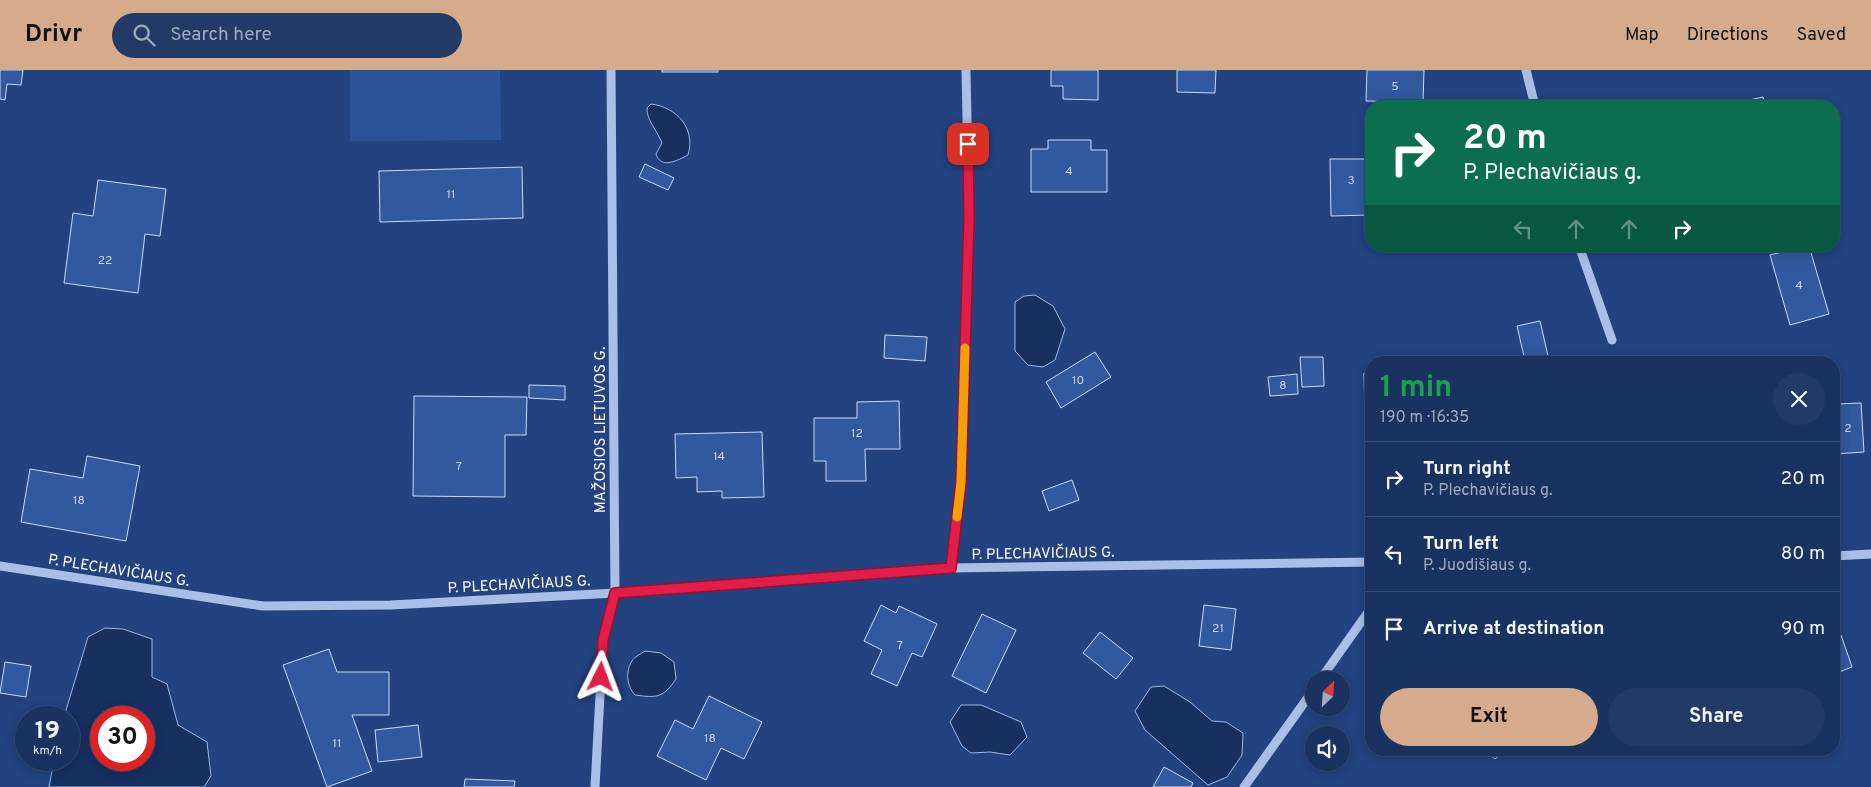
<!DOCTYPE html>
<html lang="en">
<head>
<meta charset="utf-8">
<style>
	:root { --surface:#1a3260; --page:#233a66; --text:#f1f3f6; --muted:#9faabd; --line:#384d75; --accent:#d6ab8b }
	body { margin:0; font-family:Overpass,sans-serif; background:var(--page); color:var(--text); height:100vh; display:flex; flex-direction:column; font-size:19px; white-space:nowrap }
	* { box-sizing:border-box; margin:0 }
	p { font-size:16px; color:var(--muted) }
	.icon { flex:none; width:28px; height:28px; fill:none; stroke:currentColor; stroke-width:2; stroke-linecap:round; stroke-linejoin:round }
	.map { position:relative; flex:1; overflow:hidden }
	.drawer { position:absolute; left:1365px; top:286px; width:475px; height:400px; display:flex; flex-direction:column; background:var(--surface); border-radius:20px; box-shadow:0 2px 12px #0003,0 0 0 1px var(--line) }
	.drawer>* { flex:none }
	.banner { position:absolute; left:1365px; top:30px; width:475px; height:152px; border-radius:20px; box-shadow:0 2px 12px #0003,0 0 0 1px var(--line); background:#0b6e4f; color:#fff; overflow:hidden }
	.needle { width:32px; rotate:25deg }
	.controls { position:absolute; left:1305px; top:601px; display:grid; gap:10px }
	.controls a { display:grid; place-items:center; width:45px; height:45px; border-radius:50%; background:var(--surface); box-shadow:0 2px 12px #0003,0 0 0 1px var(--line); font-size:25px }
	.speed { position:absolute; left:15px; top:636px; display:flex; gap:10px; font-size:25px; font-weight:700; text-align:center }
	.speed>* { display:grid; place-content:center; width:65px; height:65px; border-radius:50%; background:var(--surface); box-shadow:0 2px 12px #0003,0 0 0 1px var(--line); line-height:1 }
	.speed small { font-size:12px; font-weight:400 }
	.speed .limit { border:8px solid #d22; background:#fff; color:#111 }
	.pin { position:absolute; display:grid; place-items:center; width:42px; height:42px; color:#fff; margin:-21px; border-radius:10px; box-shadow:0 2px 8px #0006 }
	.me { position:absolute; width:55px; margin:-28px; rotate:3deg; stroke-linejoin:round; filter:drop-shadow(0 0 4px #0008) }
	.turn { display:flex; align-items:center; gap:18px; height:105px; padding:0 15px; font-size:22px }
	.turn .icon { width:65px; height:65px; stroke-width:2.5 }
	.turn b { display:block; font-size:35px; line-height:42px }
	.lanes { display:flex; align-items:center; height:48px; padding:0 15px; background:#0003; justify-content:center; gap:25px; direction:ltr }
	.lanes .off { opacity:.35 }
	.round { display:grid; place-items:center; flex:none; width:52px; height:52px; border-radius:26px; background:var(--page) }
	.head { display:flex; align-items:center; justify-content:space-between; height:85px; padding:0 15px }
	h1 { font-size:30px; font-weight:700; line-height:38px; color:#1e9e55 }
	.cta { display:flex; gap:10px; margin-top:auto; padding:10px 15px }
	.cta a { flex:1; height:58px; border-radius:30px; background:var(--accent); color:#111; font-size:20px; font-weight:700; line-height:58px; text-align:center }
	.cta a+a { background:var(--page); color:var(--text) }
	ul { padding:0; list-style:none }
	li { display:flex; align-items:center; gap:15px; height:75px; padding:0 15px; border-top:1px solid var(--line) }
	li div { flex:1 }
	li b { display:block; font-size:19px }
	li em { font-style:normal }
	header { display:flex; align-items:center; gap:30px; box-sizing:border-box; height:70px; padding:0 25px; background:var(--accent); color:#111 }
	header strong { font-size:24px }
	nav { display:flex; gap:28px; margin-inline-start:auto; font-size:18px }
	.search { width:350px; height:45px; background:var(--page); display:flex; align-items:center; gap:12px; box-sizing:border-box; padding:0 18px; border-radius:28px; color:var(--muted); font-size:19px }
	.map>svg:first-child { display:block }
	.green { fill:#2c5397 }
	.water { fill:#18305f; stroke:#9cb9e8; fill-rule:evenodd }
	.building { fill:#32589d; stroke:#ccdbf5 }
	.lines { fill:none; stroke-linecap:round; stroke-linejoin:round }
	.minor { stroke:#a8bfe7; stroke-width:9 }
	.route-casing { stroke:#92132f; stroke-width:12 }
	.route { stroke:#e11d48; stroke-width:9 }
	.slow { stroke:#f59e0b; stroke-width:9 }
	.labels { text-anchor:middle; stroke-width:5; stroke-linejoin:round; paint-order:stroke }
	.number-label { font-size:12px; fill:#ccd5e6 }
	.street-label { font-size:15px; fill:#fff; stroke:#224380 }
</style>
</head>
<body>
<header>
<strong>Drivr</strong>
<div class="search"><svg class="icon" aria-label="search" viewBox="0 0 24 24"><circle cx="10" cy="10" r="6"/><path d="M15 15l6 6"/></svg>Search here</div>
<nav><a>Map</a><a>Directions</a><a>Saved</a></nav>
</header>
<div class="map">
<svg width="1871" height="717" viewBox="0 0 1871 717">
	<rect width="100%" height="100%" fill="#224380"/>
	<path class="green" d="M350,0H500L501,70L350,71Z"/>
	<g class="water">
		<path d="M651,34C677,37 696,59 688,85C678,90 661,100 656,84L662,73C658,62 646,49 647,38Z"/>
		<path d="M1035,225L1053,236L1065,259L1055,290L1043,297L1028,295L1015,281V232L1024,226Z"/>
		<path d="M105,558L123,559L152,569V607L167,614L178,655L207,672L211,706L204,717H49L54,690H69V648L64,647L88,567ZM101,648H144V690H101Z"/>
		<path d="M645,581L661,583L674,592L676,609C663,628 657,628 635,625C627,616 625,602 632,591C634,587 641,584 645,581Z"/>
		<path d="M1164,616L1190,632L1212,651L1226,652L1243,663L1242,685L1227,707L1208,715L1145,660L1135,641L1151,617Z"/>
		<path d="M961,635H981L1021,652L1027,667L1010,685L990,682L971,683L962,676L950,652Z"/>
		<path d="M1483,680H1506L1495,689Z"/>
	</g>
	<g class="building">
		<path d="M0,0H23L21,15L7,14L5,30L0,29Z"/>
		<rect x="662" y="0" width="56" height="2"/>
		<path d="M1051,0H1098V30L1063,29V16H1051Z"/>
		<path d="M1177,0H1216L1215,23L1177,22Z"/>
		<path d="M1367,0H1424L1423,32L1366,31Z"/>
		<path d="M1763,27L1765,36H1727L1726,35Z"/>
		<path d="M1048,70H1091V80H1107V122H1031V79H1048Z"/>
		<path d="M1330,89H1371V131H1368V145L1331,146Z"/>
		<path d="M645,94L674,108L668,120L639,107Z"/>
		<path d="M522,97L523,148L380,152L379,101Z"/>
		<path d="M98,110L166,119L160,166L145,164L138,223L64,213L73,143L93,146Z"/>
		<path d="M1784,176H1809L1829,244L1790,255L1770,185L1786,181Z"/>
		<path d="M1540,251L1548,286L1525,291L1517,256Z"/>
		<path d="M885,265L927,267L925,291L884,288Z"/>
		<path d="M1095,282L1111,307L1061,338L1046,312Z"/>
		<path d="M1300,287H1323L1324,316L1302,317Z"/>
		<path d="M1371,302V349H1365L1364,303Z"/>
		<path d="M1297,304L1298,324L1270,326L1268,307Z"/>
		<path d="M529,315L565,316V330L529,328Z"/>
		<path d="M414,326L527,327L526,365H505V427L413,426Z"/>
		<path d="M899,331L900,379H865L866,411H826V391H814V348H857V332Z"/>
		<path d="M1861,333L1864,382L1834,384V334Z"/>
		<path d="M762,362L764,427L722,428V421L697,422V407L676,408L675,364Z"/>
		<path d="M87,386L140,396L126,471L21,452L30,399L83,408Z"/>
		<path d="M1072,410L1079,430L1049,441L1042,421Z"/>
		<path d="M881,535L896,543L899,536L937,554L922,587L912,583L897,616L871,604L882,580L864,571Z"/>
		<path d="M1204,535L1236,539L1231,580L1199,576Z"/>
		<path d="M982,544L1016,560L986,623L952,606Z"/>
		<path d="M1100,562L1133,588L1116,609L1083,583Z"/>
		<path d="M1841,565L1852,597L1834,604V568Z"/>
		<path d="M329,579L337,602H389V645H352L372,701L327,717L283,595Z"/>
		<path d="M5,592L31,596L26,627L0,623Z"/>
		<path d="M709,626L762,652L744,689L721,678L706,710L657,686L675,650L693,659Z"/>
		<path d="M418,655L422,687L378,692L375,660Z"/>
		<path d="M1164,697L1193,713L1191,717H1153Z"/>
		<path d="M465,709L515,711L514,717H464Z"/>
	</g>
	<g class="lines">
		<g class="minor">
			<path d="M1526,0L1535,36"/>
			<path d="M1579,176L1612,270"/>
			<path d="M1834,486L1871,484"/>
			<path d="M0,496L263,536L391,535L615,523L951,498L1371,492"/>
			<path d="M951,498L961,412L969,149L966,0"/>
			<path d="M1320,610L1371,538"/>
			<path d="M595,717L603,570L615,523L611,0"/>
			<path d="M1244,717L1314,619"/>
		</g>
	</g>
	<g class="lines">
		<defs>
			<path id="route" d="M601,607L603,570L615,523L951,498L961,412L969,149L968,74"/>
		</defs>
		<use href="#route" class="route-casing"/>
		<use href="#route" class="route"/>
		<path class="slow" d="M957,447L961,412L965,278"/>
	</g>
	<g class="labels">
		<g class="number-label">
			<text x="1395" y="20">5</text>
			<text x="1069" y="105">4</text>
			<text x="1351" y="114">3</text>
			<text x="451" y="128">11</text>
			<text x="105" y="194">22</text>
			<text x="1799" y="219">4</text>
			<text x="1078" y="314">10</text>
			<text x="1283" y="319">8</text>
			<text x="1848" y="362">2</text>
			<text x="857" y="367">12</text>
			<text x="719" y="390">14</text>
			<text x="459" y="400">7</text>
			<text x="79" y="434">18</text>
			<text x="1218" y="562">21</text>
			<text x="900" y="579">7</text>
			<text x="710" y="672">18</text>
			<text x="337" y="677">11</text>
		</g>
		<g class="street-label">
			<text transform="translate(600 360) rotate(-90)" y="5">MAŽOSIOS LIETUVOS G.</text>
			<text transform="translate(1043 483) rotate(-1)" y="5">P. PLECHAVIČIAUS G.</text>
			<text transform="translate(119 500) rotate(9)" y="5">P. PLECHAVIČIAUS G.</text>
			<text transform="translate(519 514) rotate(-3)" y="5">P. PLECHAVIČIAUS G.</text>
		</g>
	</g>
</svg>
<div class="controls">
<a><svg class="needle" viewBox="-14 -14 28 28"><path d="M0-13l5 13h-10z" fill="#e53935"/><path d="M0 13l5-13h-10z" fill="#9faabd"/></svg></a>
<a><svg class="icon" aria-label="sound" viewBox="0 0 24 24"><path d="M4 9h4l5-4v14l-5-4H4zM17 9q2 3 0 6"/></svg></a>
</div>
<div class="speed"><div>19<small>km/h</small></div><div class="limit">30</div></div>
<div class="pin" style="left:968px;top:74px;background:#d93025"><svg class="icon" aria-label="arrive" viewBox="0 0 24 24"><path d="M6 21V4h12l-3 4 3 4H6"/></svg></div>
<svg class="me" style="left:601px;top:607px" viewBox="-20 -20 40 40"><path d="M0-17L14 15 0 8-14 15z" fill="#e11d48" stroke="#fff" stroke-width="4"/></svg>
<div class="banner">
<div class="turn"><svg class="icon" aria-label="right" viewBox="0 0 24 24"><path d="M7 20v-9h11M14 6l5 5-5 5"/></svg><div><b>20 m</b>P. Plechavičiaus g.</div></div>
<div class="lanes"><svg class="icon off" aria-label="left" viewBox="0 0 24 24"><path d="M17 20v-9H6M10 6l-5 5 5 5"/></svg><svg class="icon off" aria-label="ahead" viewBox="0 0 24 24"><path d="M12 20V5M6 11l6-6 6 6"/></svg><svg class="icon off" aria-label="ahead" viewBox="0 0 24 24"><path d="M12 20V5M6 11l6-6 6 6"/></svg><svg class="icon" aria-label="right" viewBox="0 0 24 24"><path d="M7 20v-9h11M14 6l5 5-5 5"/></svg></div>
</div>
<section class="drawer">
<div class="head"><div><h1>1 min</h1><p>190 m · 16:35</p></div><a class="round"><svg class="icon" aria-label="close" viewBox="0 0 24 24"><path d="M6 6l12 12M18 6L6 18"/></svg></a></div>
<ul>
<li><svg class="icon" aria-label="right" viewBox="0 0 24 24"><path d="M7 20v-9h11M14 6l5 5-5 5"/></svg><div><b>Turn right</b><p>P. Plechavičiaus g.</p></div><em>20 m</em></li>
<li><svg class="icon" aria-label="left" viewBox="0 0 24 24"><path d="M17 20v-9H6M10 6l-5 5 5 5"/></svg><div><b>Turn left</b><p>P. Juodišiaus g.</p></div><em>80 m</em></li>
<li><svg class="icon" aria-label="arrive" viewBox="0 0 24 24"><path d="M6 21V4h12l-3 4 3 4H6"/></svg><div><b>Arrive at destination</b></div><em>90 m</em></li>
</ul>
<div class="cta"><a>Exit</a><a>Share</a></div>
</section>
</div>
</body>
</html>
